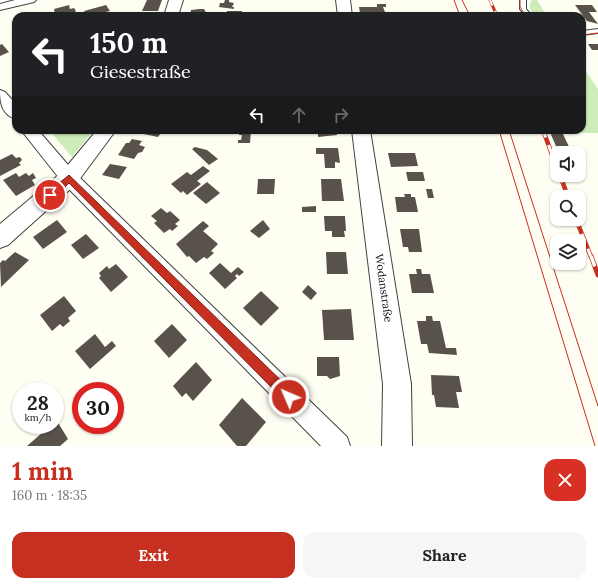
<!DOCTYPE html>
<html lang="en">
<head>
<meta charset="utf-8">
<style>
	:root { --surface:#fff; --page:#f6f6f6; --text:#222; --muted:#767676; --accent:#c63021 }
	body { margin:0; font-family:Lora,serif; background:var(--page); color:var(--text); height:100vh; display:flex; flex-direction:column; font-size:15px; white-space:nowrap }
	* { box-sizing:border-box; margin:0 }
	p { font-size:13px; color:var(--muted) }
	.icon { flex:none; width:22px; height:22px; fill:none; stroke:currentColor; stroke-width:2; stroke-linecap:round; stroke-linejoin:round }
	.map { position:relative; height:446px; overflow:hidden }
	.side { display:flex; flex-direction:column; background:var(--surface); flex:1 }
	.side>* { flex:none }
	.guide { position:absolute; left:12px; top:12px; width:574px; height:122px; border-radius:12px; box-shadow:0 1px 3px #0004; background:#202124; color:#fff; overflow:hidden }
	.fabs { position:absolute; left:550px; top:146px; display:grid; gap:8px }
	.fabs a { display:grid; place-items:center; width:36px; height:36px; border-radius:8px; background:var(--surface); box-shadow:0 1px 3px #0004; font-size:20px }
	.speed { position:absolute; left:12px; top:382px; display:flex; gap:8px; font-size:20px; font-weight:700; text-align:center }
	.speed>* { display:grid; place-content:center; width:52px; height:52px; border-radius:50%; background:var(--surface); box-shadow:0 1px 3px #0004; line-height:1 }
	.speed small { font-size:10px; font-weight:400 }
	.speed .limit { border:6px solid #d22; background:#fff; color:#111 }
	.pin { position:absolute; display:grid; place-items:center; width:34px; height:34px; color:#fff; margin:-17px; border:2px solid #fff; border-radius:50%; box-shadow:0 1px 4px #0007 }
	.me { position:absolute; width:44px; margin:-22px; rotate:315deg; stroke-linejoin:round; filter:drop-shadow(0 0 3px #0008) }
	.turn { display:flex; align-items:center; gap:14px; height:84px; padding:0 12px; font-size:18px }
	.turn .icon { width:52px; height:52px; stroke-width:2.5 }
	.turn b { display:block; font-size:28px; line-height:34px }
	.lanes { display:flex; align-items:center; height:38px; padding:0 12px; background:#0003; justify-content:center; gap:20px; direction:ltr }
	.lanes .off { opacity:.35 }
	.round { display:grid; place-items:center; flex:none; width:42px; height:42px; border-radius:12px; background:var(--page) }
	.head { display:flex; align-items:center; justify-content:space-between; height:68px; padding:0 12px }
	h1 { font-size:24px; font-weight:700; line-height:30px; color:var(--accent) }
	.button { display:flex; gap:8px; margin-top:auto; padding:8px 12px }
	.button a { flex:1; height:46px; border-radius:12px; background:var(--accent); color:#fff; font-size:16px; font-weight:700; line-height:46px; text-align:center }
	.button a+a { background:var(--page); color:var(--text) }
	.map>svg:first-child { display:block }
	.green { fill:#cdecb9 }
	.building { fill:#59524b }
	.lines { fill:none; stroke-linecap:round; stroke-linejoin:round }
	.service-casing { stroke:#434343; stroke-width:2 }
	.minor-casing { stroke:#434343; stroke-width:2 }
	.tertiary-casing { stroke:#434343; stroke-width:2 }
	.service { fill:#fff; fill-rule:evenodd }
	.minor { fill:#fff; fill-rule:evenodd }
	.tertiary { fill:#fff; fill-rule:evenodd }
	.tram { stroke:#c63021; stroke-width:1 }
	.rail-far2-casing { stroke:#c63021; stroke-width:3 }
	.rail-far1-casing { stroke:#c63021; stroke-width:4.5 }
	.rail-casing { stroke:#c63021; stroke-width:5 }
	.rail-far2 { stroke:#fff; stroke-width:2; stroke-dasharray:6; stroke-linecap:butt }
	.rail-far1 { stroke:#fff; stroke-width:3; stroke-dasharray:8; stroke-linecap:butt }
	.rail { stroke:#fff; stroke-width:3.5; stroke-dasharray:11; stroke-linecap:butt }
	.route { fill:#c63021; stroke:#811f15 }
	.labels { text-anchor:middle; stroke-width:4; stroke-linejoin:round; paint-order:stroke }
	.street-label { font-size:11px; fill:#101010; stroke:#fff }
</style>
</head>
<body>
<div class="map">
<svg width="598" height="446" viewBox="0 0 598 446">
	<rect width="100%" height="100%" fill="#fffef2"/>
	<g class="green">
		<path d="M532,0H537L547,16L534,15C530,10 528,5 532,0Z"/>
		<path d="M582,66L598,89V133H581L579,130H582Z"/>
		<path d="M49,130H94L72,157Z"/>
	</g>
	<g class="building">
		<path d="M147,0H162L158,11H142Z"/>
		<path d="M225,0H229V2L234,3L232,7H234V9L219,7L220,3H224Z"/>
		<path d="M377,4H386V7H383L385,12L360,13L359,7H377Z"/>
		<path d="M69,5L70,9L74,8L76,11L72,14L67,16L55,15L54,9Z"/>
		<path d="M106,5L110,11L87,16L84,11Z"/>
		<path d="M575,5H592L597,12H589L598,24L587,21Z"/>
		<path d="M199,9H204L207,14L190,16L191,10Z"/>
		<path d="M227,11H242L241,16H226Z"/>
		<path d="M2,44L9,52L0,56V45Z"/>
		<path d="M588,44H598V50H592Z"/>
		<path d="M136,130H152L161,133L158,137L134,132Z"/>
		<path d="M239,130H251L250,143H238V140H241L242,135H239Z"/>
		<path d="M318,130H337V135L318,137Z"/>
		<path d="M549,130H561L572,153H559Z"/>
		<path d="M132,139L142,141L139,145L145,147L142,152L138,153L134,159L118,155L126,143H129Z"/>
		<path d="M195,147L207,150L218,159L209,165L192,149Z"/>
		<path d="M316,148H338L340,163L335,162V168H325L324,154H316Z"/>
		<path d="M388,153H415L418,166L391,167Z"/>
		<path d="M12,154L16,158L20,157L22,160L19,163L21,165L0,176V160Z"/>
		<path d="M110,164L127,167L119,179L102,175Z"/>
		<path d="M203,166L210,171L197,181L201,184L187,195L183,191L181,193L171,184L187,172L191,175Z"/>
		<path d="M406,172H423L425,181H408Z"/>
		<path d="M16,173L19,177L26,173L29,176L33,173L36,178L32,180L35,185L16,196L3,180Z"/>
		<path d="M258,179H275L274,194H257Z"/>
		<path d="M321,179H341L344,201H322Z"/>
		<path d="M207,182L220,193L206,204L193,193Z"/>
		<path d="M426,189H432L434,198H428Z"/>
		<path d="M404,194H411V197H415L418,212H397L395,197H405Z"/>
		<path d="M316,206V212H302V207Z"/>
		<path d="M161,208L167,213L170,211L180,220L175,224L178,226L172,231L170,229L164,233L154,223L157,221L151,216Z"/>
		<path d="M324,216H345L346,231H344L345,237H332V231H325Z"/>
		<path d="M57,220L67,232L43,249L33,237Z"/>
		<path d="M263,220L270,229L259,238L250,231Z"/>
		<path d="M203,221L209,226L203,231L218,244L211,251L214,253L207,259L204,257L196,263L189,256L187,257L176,244Z"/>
		<path d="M400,229H419L422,252H409L408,247H403Z"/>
		<path d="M86,234L99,248L83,259L71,245Z"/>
		<path d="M15,252L29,260L1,287L0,263L3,260L5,261Z"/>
		<path d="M326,252H346L348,274H327Z"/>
		<path d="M220,263L231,273L238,267L244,272L239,276L237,274L235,276L237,278L225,289L209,273Z"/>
		<path d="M116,264L128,277L111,292L99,278L101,276L99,273L107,266L109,269Z"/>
		<path d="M416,269H421L422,274H430L434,293H412L409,274H417Z"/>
		<path d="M308,285L317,293L311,300L302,292Z"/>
		<path d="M261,291L279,308L261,326L243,308Z"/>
		<path d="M64,296L76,311L68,318L70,321L63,327L60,324L52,331L40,315Z"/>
		<path d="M351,309L354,340H324L322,310Z"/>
		<path d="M426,316H432L433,321H440L446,348H456L457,355L429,353L427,344H421L417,321H426Z"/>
		<path d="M172,324L187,340L169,358L154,341Z"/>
		<path d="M95,334L105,347L112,341L116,346L90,369L75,351Z"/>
		<path d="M317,357H339L340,376L330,379L327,376H317Z"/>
		<path d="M196,362L212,380L193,401L186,393L182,397L173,386Z"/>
		<path d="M431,375L459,376L462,392H456L459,408L436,407L434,395H432Z"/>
		<path d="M242,398L266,422L246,446H237L219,425Z"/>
		<path d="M57,421L68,439L60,446H27L51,425H55Z"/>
	</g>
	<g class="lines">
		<defs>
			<g id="service">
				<path d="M520,0H526V9L532,16H526L520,9Z"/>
				<path d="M598,29V33L582,35V31Z"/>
			</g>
			<g id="minor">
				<path d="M15,0H36L34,2L0,10V4Z"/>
				<path d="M0,90L5,92L16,104V119C2,115 0,103 0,90Z"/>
				<path d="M21,130H38L75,173L347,437L350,446H321L63,183Z"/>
			</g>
			<g id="tertiary">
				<path d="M169,0H183L178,16H164Z"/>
				<path d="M336,0H350L352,16H338Z"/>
				<path d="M97,130H116L76,184L8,245L0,248V224L62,172Z"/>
				<path d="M352,130H370L411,384L412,446H382L383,384Z"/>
			</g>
		</defs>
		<use href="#service" class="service-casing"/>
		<use href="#minor" class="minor-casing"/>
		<use href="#tertiary" class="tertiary-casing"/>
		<use href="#service" class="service"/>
		<use href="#minor" class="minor"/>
		<use href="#tertiary" class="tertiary"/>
		<g class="tram">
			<path d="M454,0L460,16"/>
			<path d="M462,0L470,16"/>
			<path d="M520,0V7L526,16"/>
			<path d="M582,35L598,33"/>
			<path d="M499,130L595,446"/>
			<path d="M509,130L598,406"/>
		</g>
		<defs>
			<path id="rail-far2" d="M490,0L497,16"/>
			<g id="rail-far1">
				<path d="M543,130L557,168"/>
				<path d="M560,175L568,197"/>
				<path d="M576,219L591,257"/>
			</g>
			<path id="rail" d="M591,256L598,275"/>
		</defs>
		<use href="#rail-far2" class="rail-far2-casing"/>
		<use href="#rail-far1" class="rail-far1-casing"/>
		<use href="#rail" class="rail-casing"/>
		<use href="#rail-far2" class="rail-far2"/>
		<use href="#rail-far1" class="rail-far1"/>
		<use href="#rail" class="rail"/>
	</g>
	<path class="route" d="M69,175L293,392L295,397L293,401L289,402L285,401L69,183L53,198H47V193Z"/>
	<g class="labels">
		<g class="street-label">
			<text transform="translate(384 288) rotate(82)" y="4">Wodanstraße</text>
		</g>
	</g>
</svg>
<div class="fabs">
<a><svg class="icon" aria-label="sound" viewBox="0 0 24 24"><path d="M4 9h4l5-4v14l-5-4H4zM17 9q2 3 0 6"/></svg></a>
<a><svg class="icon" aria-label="search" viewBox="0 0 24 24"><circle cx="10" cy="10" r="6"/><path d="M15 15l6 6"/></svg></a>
<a><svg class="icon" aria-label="layers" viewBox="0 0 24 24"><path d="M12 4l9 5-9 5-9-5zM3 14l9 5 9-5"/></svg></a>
</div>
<div class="speed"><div>28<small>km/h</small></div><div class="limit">30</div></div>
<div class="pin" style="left:50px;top:195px;background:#d93025"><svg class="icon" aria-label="arrive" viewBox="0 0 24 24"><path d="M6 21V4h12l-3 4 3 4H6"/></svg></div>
<svg class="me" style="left:289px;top:397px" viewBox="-20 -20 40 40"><circle r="17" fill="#c63021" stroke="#fff" stroke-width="3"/><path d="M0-11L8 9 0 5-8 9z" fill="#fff"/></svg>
<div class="guide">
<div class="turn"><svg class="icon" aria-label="left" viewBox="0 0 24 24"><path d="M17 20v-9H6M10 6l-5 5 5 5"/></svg><div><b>150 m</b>Giesestraße</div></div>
<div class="lanes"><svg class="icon" aria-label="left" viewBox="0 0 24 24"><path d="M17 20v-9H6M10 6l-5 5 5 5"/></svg><svg class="icon off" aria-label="ahead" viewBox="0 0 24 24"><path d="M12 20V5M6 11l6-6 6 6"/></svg><svg class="icon off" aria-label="right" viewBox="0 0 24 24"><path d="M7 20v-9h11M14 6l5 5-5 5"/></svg></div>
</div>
</div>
<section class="side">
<div class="head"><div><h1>1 min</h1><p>160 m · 18:35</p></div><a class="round" style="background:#d93025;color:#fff"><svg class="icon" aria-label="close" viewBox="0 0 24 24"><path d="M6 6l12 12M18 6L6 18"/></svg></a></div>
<div class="button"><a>Exit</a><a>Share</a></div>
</section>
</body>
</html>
